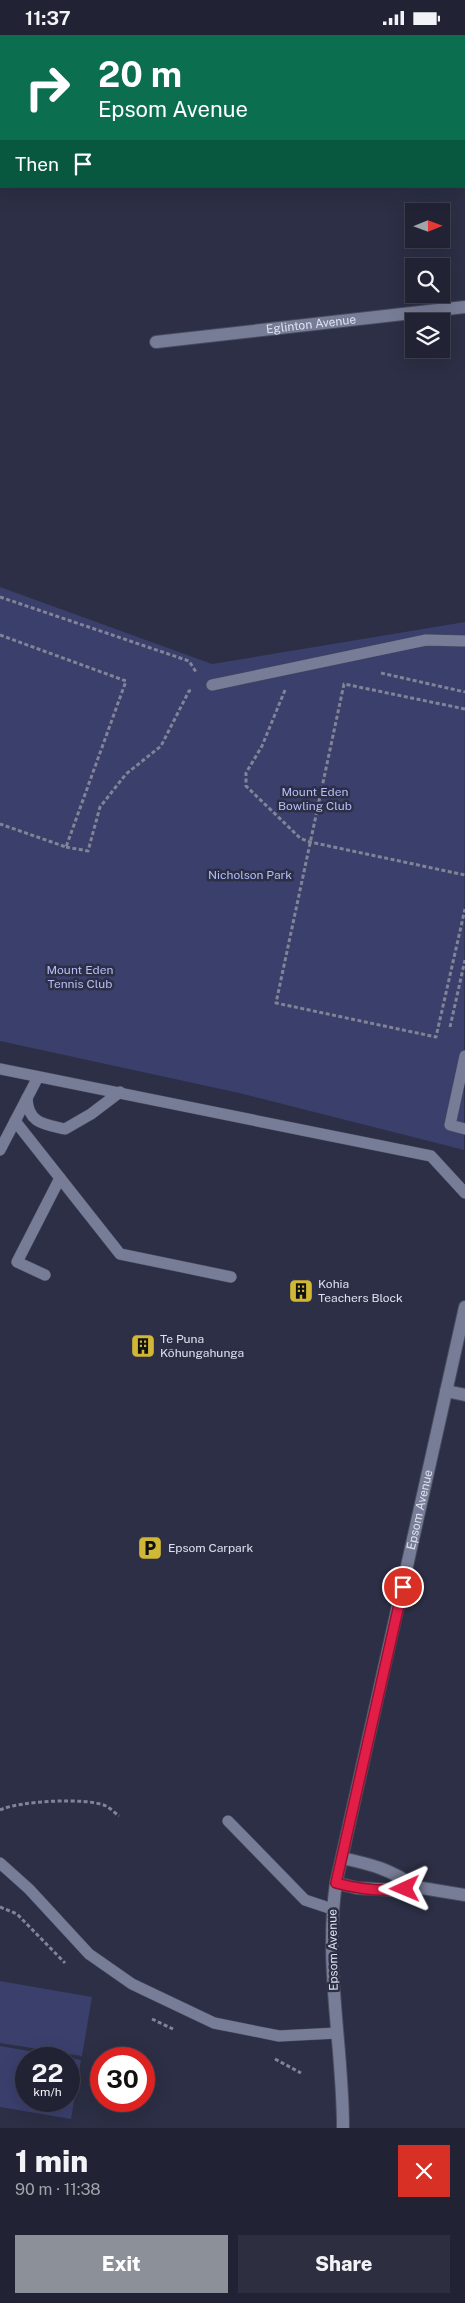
<!DOCTYPE html>
<html lang="en">
<head>
<meta charset="utf-8">
<style>
	:root { --surface:#212334; --page:#2d2f40; --text:#f1f3f6; --muted:#a2a4ac; --line:#3e404f; --accent:#8c9099 }
	body { margin:0; font-family:"Public Sans",sans-serif; background:var(--page); color:var(--text); height:100vh; display:flex; flex-direction:column; font-size:19px; white-space:nowrap }
	* { box-sizing:border-box; margin:0 }
	p { font-size:16px; color:var(--muted) }
	.icon { flex:none; width:28px; height:28px; fill:none; stroke:currentColor; stroke-width:2; stroke-linecap:round; stroke-linejoin:round }
	.map { position:relative; height:2093px; overflow:hidden }
	.side { display:flex; flex-direction:column; background:var(--surface); flex:1 }
	.side>* { flex:none }
	.top-card { position:absolute; left:0px; top:0px; width:465px; height:152px; box-shadow:0 5px 20px #0002,0 0 0 1px var(--line); background:#0b6e4f; color:#fff; overflow:hidden }
	.needle { width:32px; rotate:89deg }
	.tools { position:absolute; left:405px; top:168px; display:grid; gap:10px }
	.tools a { display:grid; place-items:center; width:45px; height:45px; border-radius:0px; background:var(--surface); box-shadow:0 5px 20px #0002,0 0 0 1px var(--line); font-size:25px }
	.speed { position:absolute; left:15px; top:2012px; display:flex; gap:10px; font-size:25px; font-weight:700; text-align:center }
	.speed>* { display:grid; place-content:center; width:65px; height:65px; border-radius:50%; background:var(--surface); box-shadow:0 5px 20px #0002,0 0 0 1px var(--line); line-height:1 }
	.speed small { font-size:12px; font-weight:400 }
	.speed .limit { border:8px solid #d22; background:#fff; color:#111 }
	.pin { position:absolute; display:grid; place-items:center; width:42px; height:42px; color:#fff; margin:-21px; border:2px solid #fff; border-radius:50%; box-shadow:0 1px 5px #0007 }
	.me { position:absolute; width:55px; margin:-28px; rotate:269deg; stroke-linejoin:round; filter:drop-shadow(0 0 4px #0008) }
	.turn { display:flex; align-items:center; gap:18px; height:105px; padding:0 15px; font-size:22px }
	.turn .icon { width:65px; height:65px; stroke-width:2.5 }
	.turn b { display:block; font-size:35px; line-height:42px }
	.then { display:flex; align-items:center; height:48px; padding:0 15px; background:#0003; gap:10px; font-size:19px }
	.round { display:grid; place-items:center; flex:none; width:52px; height:52px; border-radius:0px; background:var(--page) }
	.summary { display:flex; align-items:center; justify-content:space-between; height:85px; padding:0 15px }
	h1 { font-size:30px; font-weight:800; line-height:38px }
	.button { display:flex; gap:10px; margin-top:auto; padding:10px 15px }
	.button a { flex:1; height:58px; border-radius:0px; background:var(--accent); color:#fff; font-size:20px; font-weight:800; line-height:58px; text-align:center }
	.button a+a { background:var(--page); color:var(--text) }
	.status { display:flex; justify-content:space-between; align-items:center; height:35px; padding:0 25px; background:var(--surface); direction:ltr }
	.status svg { height:14px; fill:currentColor }
	.map>svg:first-child { display:block }
	.green { fill:#3a3f6c; fill-rule:evenodd }
	.lines { fill:none; stroke-linecap:round; stroke-linejoin:round }
	.service-casing { stroke:#494c5e; stroke-width:12 }
	.minor-casing { stroke:#494c5e; stroke-width:14 }
	.tertiary-casing { stroke:#494c5e; stroke-width:14 }
	.path { stroke:#818496; stroke-width:3; stroke-dasharray:4 2.5; stroke-linecap:butt }
	.service { stroke:#787d97; stroke-width:11 }
	.minor { stroke:#787d97; stroke-width:12 }
	.tertiary { stroke:#787d97; stroke-width:12 }
	.route-casing { stroke:#92132f; stroke-width:12 }
	.route { stroke:#e11d48; stroke-width:9 }
	.labels { text-anchor:middle; stroke-width:5; stroke-linejoin:round; paint-order:stroke }
	.street-label { font-size:12px; fill:#dfe1f0; stroke:#2c2f45 }
	.park-label { font-size:12px; fill:#b5bef8; stroke:#2c2f45 }
	.poi-label { font-size:12px; fill:#dfe1f0; stroke:#2c2f45; text-anchor:start }
</style>
</head>
<body>
<div class="status"><b>11:37</b><svg viewBox="0 0 49 12"><path d="M0 12V9h3v3zM5 12V6h3v6zM10 12V3h3v9zM15 12V0h3v12zM26 1h20v11H26zM47 4h2v5h-2z"/></svg></div>
<div class="map">
<svg width="465" height="2093" viewBox="0 0 465 2093">
	<rect width="100%" height="100%" fill="#2c2f45"/>
	<g class="green">
		<path d="M0,552L212,629L465,587L464,1115L239,1058L0,1006Z"/>
		<path d="M0,1946L92,1962L82,2021L0,2008Z"/>
		<path d="M0,2011L81,2025L71,2084L0,2072ZM26,2024H69V2066H26Z"/>
	</g>
	<g class="lines">
		<defs>
			<g id="service">
				<path d="M212,650L426,605L465,606"/>
				<path d="M465,1021L450,1090L465,1094"/>
				<path d="M0,1034L431,1121L465,1158"/>
				<path d="M27,1063C28,1088 43,1089 65,1094L91,1079L120,1057"/>
				<path d="M15,1086L120,1219L231,1242"/>
				<path d="M0,1115L38,1042"/>
				<path d="M45,1240L17,1227L60,1143"/>
				<path d="M228,1786L305,1865L332,1874"/>
				<path d="M0,1828L29,1854L89,1919L132,1949L214,1988L279,2001L337,1998"/>
			</g>
			<g id="minor">
				<path id="s1" d="M156,307L465,272"/>
				<path d="M446,1356L465,1360"/>
				<path d="M342,1823C374,1830 389,1834 416,1852"/>
				<path d="M336,1848L357,1853L393,1855L416,1852L465,1860"/>
			</g>
			<g id="tertiary">
				<path id="s2" d="M343,2093C343,2011 324,1930 336,1848L465,1272"/>
			</g>
		</defs>
		<use href="#service" class="service-casing"/>
		<use href="#minor" class="minor-casing"/>
		<use href="#tertiary" class="tertiary-casing"/>
		<g class="path">
			<path d="M0,562L189,626L196,637"/>
			<path d="M0,600L126,646L66,812L0,789"/>
			<path d="M381,638L465,657"/>
			<path d="M285,655L262,711L246,738V751L300,803L310,807L465,840"/>
			<path d="M465,674L344,649L276,968L436,1002L465,874"/>
			<path d="M66,812L88,816L100,772L126,739L161,711L189,656L192,655"/>
			<path d="M450,992L465,925"/>
			<path d="M0,1775C18,1766 88,1762 106,1771C110,1773 115,1778 119,1781"/>
			<path d="M0,1872L17,1879L65,1928"/>
			<path d="M152,1984L173,1994"/>
			<path d="M275,2024L301,2038"/>
		</g>
		<use href="#service" class="service"/>
		<use href="#minor" class="minor"/>
		<use href="#tertiary" class="tertiary"/>
	</g>
	<g class="lines">
		<defs>
			<path id="route" d="M403,1552L336,1848C358,1854 382,1857 405,1854"/>
		</defs>
		<use href="#route" class="route-casing"/>
		<use href="#route" class="route"/>
	</g>
	<defs>
		<symbol id="building-square" viewBox="-11 -11 22 22"><rect x="-9" y="-9" width="18" height="18" rx="4" fill="#d1b736" stroke="#2c2f45"/><path d="M-4-6H4V6H1V3H-1V6H-4ZM-2.5-4.3h1.7v1.8h-1.7ZM.8-4.3h1.7v1.8H.8ZM-2.5-1h1.7V.8h-1.7ZM.8-1h1.7V.8H.8Z" fill="#111"/></symbol>
		<symbol id="parking-square" viewBox="-11 -11 22 22"><rect x="-9" y="-9" width="18" height="18" rx="4" fill="#d1b736" stroke="#2c2f45"/><path d="M-3.5-5.5H1a3.5 3.5 0 0 1 0 7H-1V5.5H-3.5ZM-1-3.4V-.6H.8a1.4 1.4 0 0 0 0-2.8Z" fill="#111"/></symbol>
	</defs>
	<g fill-rule="evenodd">
		<use href="#building-square" x="287" y="1242" width="28" height="28"/>
		<use href="#building-square" x="129" y="1297" width="28" height="28"/>
		<use href="#parking-square" x="136" y="1499" width="28" height="28"/>
	</g>
	<g class="labels">
		<g class="street-label">
			<text dy="4" stroke="none"><textPath href="#s1" startOffset="156">Eglinton Avenue</textPath></text>
			<text dy="4" stroke="none"><textPath href="#s2" startOffset="628">Epsom Avenue</textPath></text>
			<text transform="translate(333 1915) rotate(-91)" y="4">Epsom Avenue</text>
		</g>
		<g class="park-label">
			<text x="315" y="761">Mount Eden<tspan x="315" dy="14">Bowling Club</tspan></text>
			<text x="250" y="844">Nicholson Park</text>
			<text x="80" y="939">Mount Eden<tspan x="80" dy="14">Tennis Club</tspan></text>
		</g>
		<g class="poi-label">
			<text x="318" y="1253">Kohia<tspan x="318" dy="14">Teachers Block</tspan></text>
			<text x="160" y="1308">Te Puna<tspan x="160" dy="14">Kōhungahunga</tspan></text>
			<text x="168" y="1517">Epsom Carpark</text>
		</g>
	</g>
</svg>
<div class="tools">
<a><svg class="needle" viewBox="-14 -14 28 28"><path d="M0-13l5 13h-10z" fill="#e53935"/><path d="M0 13l5-13h-10z" fill="#a2a4ac"/></svg></a>
<a><svg class="icon" aria-label="search" viewBox="0 0 24 24"><circle cx="10" cy="10" r="6"/><path d="M15 15l6 6"/></svg></a>
<a><svg class="icon" aria-label="layers" viewBox="0 0 24 24"><path d="M12 4l9 5-9 5-9-5zM3 14l9 5 9-5"/></svg></a>
</div>
<div class="speed"><div>22<small>km/h</small></div><div class="limit">30</div></div>
<div class="pin" style="left:403px;top:1552px;background:#d93025"><svg class="icon" aria-label="arrive" viewBox="0 0 24 24"><path d="M6 21V4h12l-3 4 3 4H6"/></svg></div>
<svg class="me" style="left:405px;top:1854px" viewBox="-20 -20 40 40"><path d="M0-17L14 15 0 8-14 15z" fill="#e11d48" stroke="#fff" stroke-width="4"/></svg>
<div class="top-card">
<div class="turn"><svg class="icon" aria-label="right" viewBox="0 0 24 24"><path d="M7 20v-9h11M14 6l5 5-5 5"/></svg><div><b>20 m</b>Epsom Avenue</div></div>
<div class="then">Then<svg class="icon" aria-label="arrive" viewBox="0 0 24 24"><path d="M6 21V4h12l-3 4 3 4H6"/></svg></div>
</div>
</div>
<section class="side">
<div class="summary"><div><h1>1 min</h1><p>90 m · 11:38</p></div><a class="round" style="background:#d93025;color:#fff"><svg class="icon" aria-label="close" viewBox="0 0 24 24"><path d="M6 6l12 12M18 6L6 18"/></svg></a></div>
<div class="button"><a>Exit</a><a>Share</a></div>
</section>
</body>
</html>
